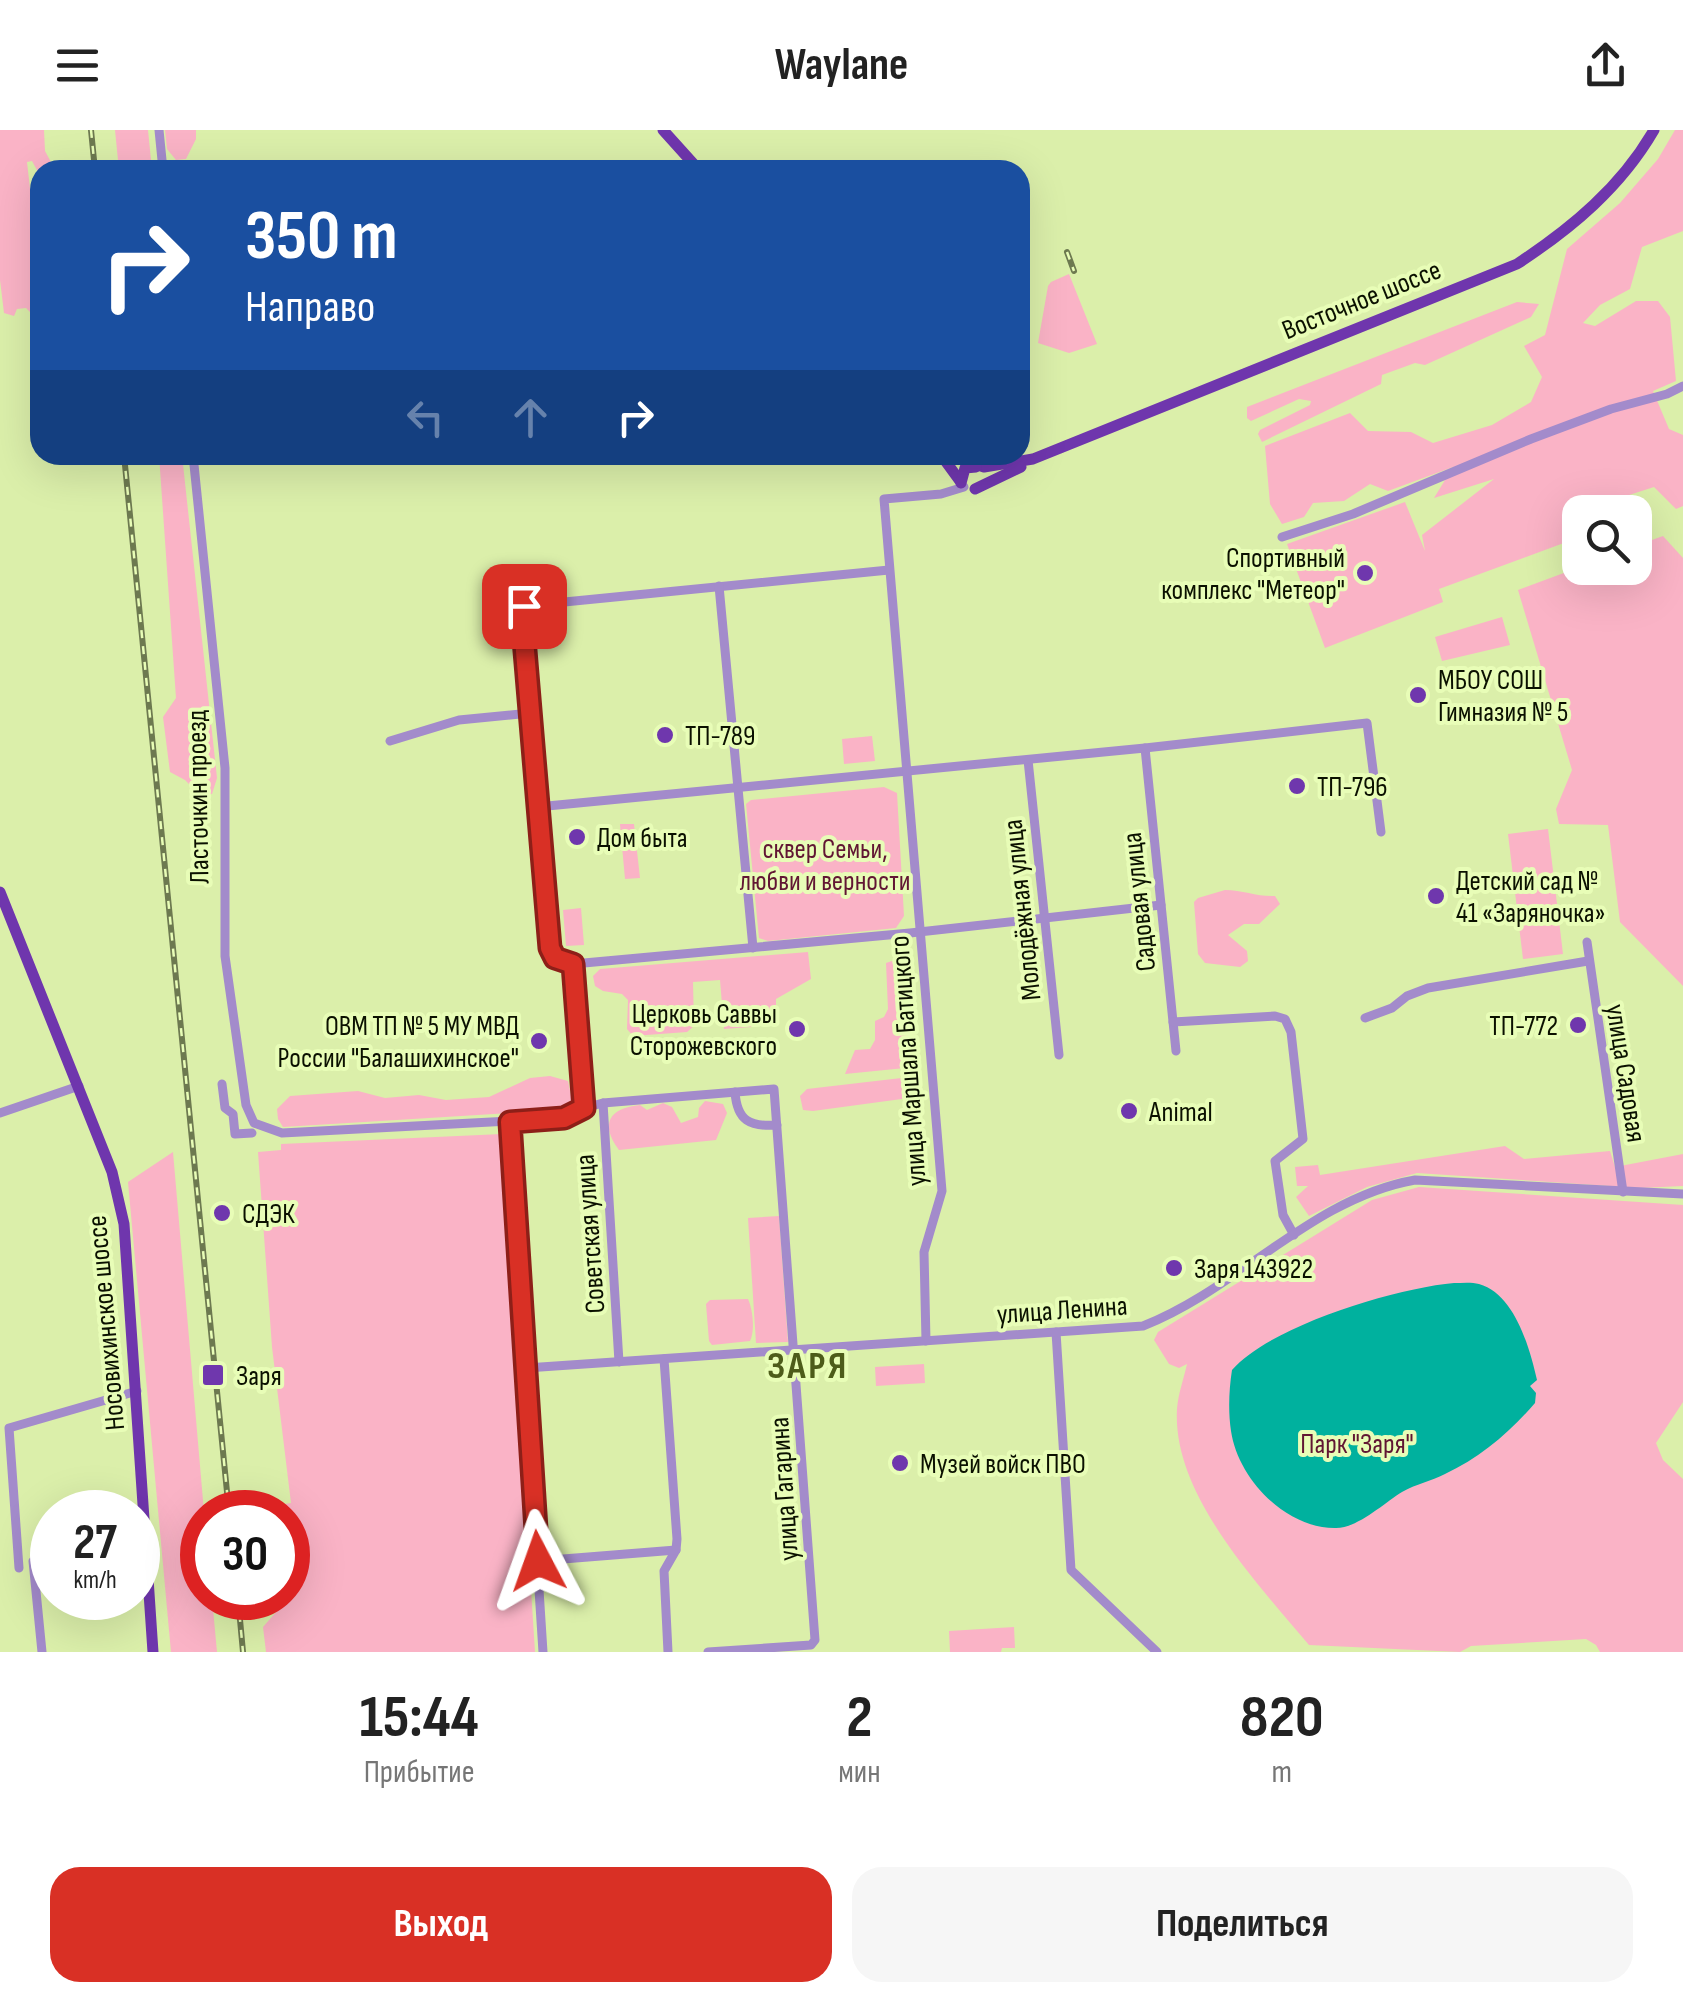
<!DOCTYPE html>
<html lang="ru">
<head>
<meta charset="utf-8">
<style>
	:root { --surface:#fff; --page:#f6f6f6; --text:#222; --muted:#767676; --accent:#d93025 }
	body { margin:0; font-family:"Sofia Sans Condensed",sans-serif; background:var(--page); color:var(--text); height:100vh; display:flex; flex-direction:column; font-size:38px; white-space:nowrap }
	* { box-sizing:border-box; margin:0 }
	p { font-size:32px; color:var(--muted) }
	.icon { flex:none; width:55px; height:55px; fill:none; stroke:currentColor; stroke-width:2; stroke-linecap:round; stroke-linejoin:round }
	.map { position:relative; height:1522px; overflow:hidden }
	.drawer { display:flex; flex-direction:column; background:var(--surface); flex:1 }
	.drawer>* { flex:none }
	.hud { position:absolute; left:30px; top:30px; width:1000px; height:305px; border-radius:30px; box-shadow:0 10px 40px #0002; background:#1a4fa0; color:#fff; overflow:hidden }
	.buttons { position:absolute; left:1562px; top:365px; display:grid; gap:20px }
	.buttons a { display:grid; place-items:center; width:90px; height:90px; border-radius:20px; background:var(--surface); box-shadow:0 10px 40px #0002; font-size:50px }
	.speed { position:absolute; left:30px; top:1360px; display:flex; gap:20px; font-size:50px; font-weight:700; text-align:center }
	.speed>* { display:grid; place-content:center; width:130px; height:130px; border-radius:50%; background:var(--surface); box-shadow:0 10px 40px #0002; line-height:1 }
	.speed small { font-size:25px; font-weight:400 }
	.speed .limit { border:15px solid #d22; background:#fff; color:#111 }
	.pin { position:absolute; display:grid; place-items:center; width:85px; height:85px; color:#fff; margin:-42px; border-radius:20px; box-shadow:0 5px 15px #0006 }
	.me { position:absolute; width:110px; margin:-55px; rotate:356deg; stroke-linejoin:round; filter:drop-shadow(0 0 8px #0008) }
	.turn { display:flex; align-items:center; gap:35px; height:210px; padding:0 50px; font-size:45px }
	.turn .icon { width:130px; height:130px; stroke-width:2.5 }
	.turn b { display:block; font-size:70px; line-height:85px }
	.lanes { display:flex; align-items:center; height:95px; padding:0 50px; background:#0003; justify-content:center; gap:50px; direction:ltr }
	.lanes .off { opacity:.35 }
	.eta { display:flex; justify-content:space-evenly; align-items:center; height:170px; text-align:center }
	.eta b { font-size:60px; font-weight:700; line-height:70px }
	.button { display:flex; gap:20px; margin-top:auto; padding:20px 50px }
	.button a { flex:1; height:115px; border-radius:30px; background:var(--accent); color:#fff; font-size:40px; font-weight:700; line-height:115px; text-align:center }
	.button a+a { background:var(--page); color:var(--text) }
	header { display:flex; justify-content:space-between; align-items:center; height:130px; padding:0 50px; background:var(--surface); font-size:45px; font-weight:700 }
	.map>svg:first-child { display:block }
	.green { fill:#fab3c6 }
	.water { fill:#00b19e }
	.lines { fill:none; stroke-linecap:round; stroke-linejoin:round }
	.minor { stroke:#a38bcb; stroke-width:9 }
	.major { stroke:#6f36ad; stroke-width:11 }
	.rail-casing { stroke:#6d7950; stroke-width:6 }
	.rail { stroke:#e8fdb7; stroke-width:2.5; stroke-dasharray:8; stroke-linecap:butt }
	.route-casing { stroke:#8d1f18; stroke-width:25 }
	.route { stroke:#d93025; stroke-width:18 }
	.poi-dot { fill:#6f37ad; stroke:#e8fdb7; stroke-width:4 }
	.labels { text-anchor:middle; stroke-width:8; stroke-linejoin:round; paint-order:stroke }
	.street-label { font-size:28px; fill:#0b1100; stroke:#e8fdb7 }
	.poi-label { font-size:28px; fill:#0b1100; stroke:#e8fdb7; text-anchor:start }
	.park-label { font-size:28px; fill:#611633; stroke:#e8fdb7 }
	.district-label { font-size:38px; font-weight:bold; letter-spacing:2.5px; fill:#4d5c1a; stroke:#e8fdb7 }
</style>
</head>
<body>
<header><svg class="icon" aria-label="menu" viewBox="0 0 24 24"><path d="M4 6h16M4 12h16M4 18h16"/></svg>Waylane<svg class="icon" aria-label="share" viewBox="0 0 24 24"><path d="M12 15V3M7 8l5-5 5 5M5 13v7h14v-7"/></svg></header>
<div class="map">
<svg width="1683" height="1522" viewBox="0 0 1683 1522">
	<rect width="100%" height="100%" fill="#dbefaa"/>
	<g class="green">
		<path d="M0,0H44L45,21L52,34V40H40V69L38,42L32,31L27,32L40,146V183L32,184L26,178L17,179L14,186L4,183L0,150Z"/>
		<path d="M115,0H148L152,40H119Z"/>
		<path d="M165,0H196V9L186,29L176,30L167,19Z"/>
		<path d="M1675,0H1683V101L1642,117L1630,159L1600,175L1583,193L1595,196L1636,171H1658L1670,187L1676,251L1653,261L1669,299L1683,305V376L1676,379L1654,357L1626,366L1640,385L1635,387V382H1580V407L1439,459L1443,472L1325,518L1287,414L1405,372L1425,421L1422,405L1494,349L1434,368L1453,337L1388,361L1370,354L1344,371L1313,373L1304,387L1282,394L1270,374L1265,316L1350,283L1368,301L1411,302L1433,313L1492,295L1531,272L1542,247L1524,216L1545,205L1567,119L1620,73L1658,29Z"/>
		<path d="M1069,144L1097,214L1069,223L1038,213L1048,156L1051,152Z"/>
		<path d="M1517,172L1539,174L1531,187L1425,235L1415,233L1382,245L1381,254L1262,312L1258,304L1260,300L1310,275L1311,271L1299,269L1251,291L1247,288V277Z"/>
		<path d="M159,325H182L217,648L212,664H199L185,650L170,642L163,587L176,568Z"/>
		<path d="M1663,406L1683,428V856L1620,792L1608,695L1559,694L1556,679L1572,640L1518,460L1580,437L1635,438V416Z"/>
		<path d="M1502,487L1510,515L1442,531L1435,507Z"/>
		<path d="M872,606L875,631L844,634L842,609Z"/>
		<path d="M884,657L897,663L904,786L896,798L768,811L759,808L746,674L751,670Z"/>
		<path d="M620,694H634L640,748L625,749Z"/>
		<path d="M1548,699L1563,824L1523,829L1508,704Z"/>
		<path d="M1225,760C1243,760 1258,767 1275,766L1280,774L1259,794H1244L1228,805L1247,821L1248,831L1240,837L1205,833L1198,824L1194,772L1198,768Z"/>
		<path d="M581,778L584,815L566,816L563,780Z"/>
		<path d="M808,822L811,849L776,869V882L751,897L724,899L720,850L693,852L694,896L687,902L633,906L627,899L628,870L622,864L603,861L595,856L593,846L600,839Z"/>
		<path d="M895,830H904L909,839L916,923L913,932L905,938L845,944L855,920L870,919L875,910V891L884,887L888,879L886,833Z"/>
		<path d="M550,946L568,951L572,970L557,980L283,997L278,989L277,979L290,966L358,961L385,968L419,965L446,970L489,967L530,948Z"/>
		<path d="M910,947L915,954L916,963L909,968L813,981L803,980L800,966L807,959Z"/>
		<path d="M705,971L723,974L727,983L716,1010L619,1020C599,993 610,978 640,975L647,980L663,973L672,977L681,993L698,987L699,978Z"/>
		<path d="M502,1004L535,1522H266L263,1497L283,1474L282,1468H288V1382H252V1379L291,1373L272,1217L258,1022L281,1020V1014Z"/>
		<path d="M1505,1016L1524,1029L1610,1021L1615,1037L1683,1024V1056L1640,1058L1417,1043L1367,1057L1309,1086L1296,1067L1308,1056H1297L1295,1037L1318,1035L1320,1045Z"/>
		<path d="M173,1022L204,1382L202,1468H212L217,1522H171L128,1052Z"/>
		<path d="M1419,1057L1683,1075V1272L1656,1313L1663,1330L1683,1349V1522H1600L1596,1515L1586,1509L1471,1516L1460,1522L1309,1515C1257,1453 1172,1364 1177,1279C1178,1264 1184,1248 1187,1234L1179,1238L1169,1234L1154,1210L1158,1202L1372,1070Z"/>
		<path d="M779,1086L788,1212L756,1213L748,1088Z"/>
		<path d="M748,1169C753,1180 755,1201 750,1211L712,1215L709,1211L706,1174L710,1170Z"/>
		<path d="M924,1234L925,1253L876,1256L875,1237Z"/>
		<path d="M1014,1497L1015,1518H1002L1001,1522H950L949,1501Z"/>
	</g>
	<path class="water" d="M1454,1153C1462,1153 1472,1152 1479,1154C1515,1164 1530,1219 1537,1250L1530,1256L1536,1263L1535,1273C1509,1303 1481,1327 1445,1344C1431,1351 1416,1354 1402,1362C1384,1373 1358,1398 1336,1398C1286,1399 1238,1349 1231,1301C1228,1281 1229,1259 1232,1240C1270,1196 1396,1158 1454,1153Z"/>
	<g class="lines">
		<g class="minor">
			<path d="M159,0L163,40"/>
			<path d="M193,325L225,638V826L246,975L254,993L282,1003L565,988L584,978L603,973L774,959L815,1510L811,1515L708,1522"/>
			<path d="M1282,407L1353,384L1531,309L1611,279L1667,264L1683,256"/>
			<path d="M889,440L524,476L521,483L550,817L555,828L573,834L910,803L1161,775"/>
			<path d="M719,456L753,818"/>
			<path d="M390,611L459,590L530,583"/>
			<path d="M1145,618L1176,921"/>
			<path d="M1028,630L1059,925"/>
			<path d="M537,677L1145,618L1367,593L1381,702"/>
			<path d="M1587,812L1623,1062"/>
			<path d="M573,834L584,978"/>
			<path d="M1365,888L1392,878L1407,866L1428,858L1588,831"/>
			<path d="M1173,892L1275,886L1285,889L1291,902L1303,1009L1275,1031L1283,1085L1294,1105"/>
			<path d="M222,954L225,978L233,984L235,1004L252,1003"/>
			<path d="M735,962C737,991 750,997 777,995"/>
			<path d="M603,973L619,1232"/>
			<path d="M0,983L79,956"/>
			<path d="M509,992L543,1522"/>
			<path d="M1056,1202L1071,1440L1157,1522"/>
			<path d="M926,1211L924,1122L942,1061L884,369L941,364L964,357"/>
			<path d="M664,1229L677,1409L676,1420L664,1441L668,1522"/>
			<path d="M526,1238L1143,1196C1238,1159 1312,1068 1415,1050L1683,1064"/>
			<path d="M538,1431L676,1420"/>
			<path d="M19,1438L9,1298L137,1261"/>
			<path d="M42,1522L33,1431L52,1430"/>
		</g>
		<g class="major">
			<path d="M663,0L699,40"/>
			<path d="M941,325L960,351"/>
			<path d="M949,325L984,337L1033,329L1517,134C1572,98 1621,57 1654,0"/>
			<path d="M961,353L965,338L976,337"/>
			<path d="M975,359L1021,337"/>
			<path d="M0,762L112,1042L124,1094L153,1522"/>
		</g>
		<defs>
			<g id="rail">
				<path d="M91,0L95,40"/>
				<path d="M1067,122L1074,141"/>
				<path d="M124,325L229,1382"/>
				<path d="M238,1468L243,1522"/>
			</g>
		</defs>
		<use href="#rail" class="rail-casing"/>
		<use href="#rail" class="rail"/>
	</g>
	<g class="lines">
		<defs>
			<path id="route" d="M524,476V509L550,818L555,828L573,834L584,978L564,988L510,992L538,1431"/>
		</defs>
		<use href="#route" class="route-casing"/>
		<use href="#route" class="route"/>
	</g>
	<g class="poi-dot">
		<circle cx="1365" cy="443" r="10"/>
		<circle cx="1418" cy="565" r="10"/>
		<circle cx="665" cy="605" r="10"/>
		<circle cx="1297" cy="656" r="10"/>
		<circle cx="577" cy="707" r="10"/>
		<circle cx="1436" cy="766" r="10"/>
		<circle cx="1578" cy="895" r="10"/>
		<circle cx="797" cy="899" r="10"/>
		<circle cx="539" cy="911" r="10"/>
		<circle cx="1129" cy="981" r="10"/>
		<circle cx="222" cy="1083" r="10"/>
		<circle cx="1174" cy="1138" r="10"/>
		<rect x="201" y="1233" width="24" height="24" rx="5"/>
		<circle cx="900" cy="1333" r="10"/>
	</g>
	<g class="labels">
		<g class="street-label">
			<text transform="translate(1361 169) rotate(-22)" y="10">Восточное шоссе</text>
			<text transform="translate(197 667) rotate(-91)" y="10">Ласточкин проезд</text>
			<text transform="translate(1138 772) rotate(-96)" y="10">Садовая улица</text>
			<text transform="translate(1021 780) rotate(-96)" y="10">Молодёжная улица</text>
			<text transform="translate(907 931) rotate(-94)" y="10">улица Маршала Батицкого</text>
			<text transform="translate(1627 943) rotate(81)" y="10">улица Садовая</text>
			<text transform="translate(589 1104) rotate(-94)" y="10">Советская улица</text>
			<text transform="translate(1062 1179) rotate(-4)" y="10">улица Ленина</text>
			<text transform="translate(105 1193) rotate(-95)" y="10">Носовихинское шоссе</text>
			<text transform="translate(783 1359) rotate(-94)" y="10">улица Гагарина</text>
		</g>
		<g class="poi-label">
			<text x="1345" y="437" text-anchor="end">Спортивный<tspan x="1345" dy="32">комплекс "Метеор"</tspan></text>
			<text x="1438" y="559">МБОУ СОШ<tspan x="1438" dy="32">Гимназия № 5</tspan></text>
			<text x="685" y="615">ТП-789</text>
			<text x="1317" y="666">ТП-796</text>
			<text x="597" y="717">Дом быта</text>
			<text x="1456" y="760">Детский сад №<tspan x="1456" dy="32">41 «Заряночка»</tspan></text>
			<text x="777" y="893" text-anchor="end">Церковь Саввы<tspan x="777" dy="32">Сторожевского</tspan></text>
			<text x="519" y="905" text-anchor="end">ОВМ ТП № 5 МУ МВД<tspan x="519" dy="32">России "Балашихинское"</tspan></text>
			<text x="1558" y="905" text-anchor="end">ТП-772</text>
			<text x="1149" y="991">Animal</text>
			<text x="242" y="1093">СДЭК</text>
			<text x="1194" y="1148">Заря 143922</text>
			<text x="236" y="1255">Заря</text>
			<text x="920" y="1343">Музей войск ПВО</text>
		</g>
		<g class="park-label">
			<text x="825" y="728">сквер Семьи,<tspan x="825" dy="32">любви и верности</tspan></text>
			<text x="1357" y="1323">Парк "Заря"</text>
		</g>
		<g class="district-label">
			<text x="808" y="1248">ЗАРЯ</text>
		</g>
	</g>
</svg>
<div class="buttons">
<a><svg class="icon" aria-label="search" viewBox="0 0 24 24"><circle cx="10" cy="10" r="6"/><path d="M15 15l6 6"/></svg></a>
</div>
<div class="speed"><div>27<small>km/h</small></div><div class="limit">30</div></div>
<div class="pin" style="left:524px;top:476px;background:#d93025"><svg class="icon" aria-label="arrive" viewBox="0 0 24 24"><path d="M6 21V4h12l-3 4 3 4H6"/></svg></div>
<svg class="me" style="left:538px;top:1431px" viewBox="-20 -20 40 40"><path d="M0-17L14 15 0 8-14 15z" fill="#d93025" stroke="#fff" stroke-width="4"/></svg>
<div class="hud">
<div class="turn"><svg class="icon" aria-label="right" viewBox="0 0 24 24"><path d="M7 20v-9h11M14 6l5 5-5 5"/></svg><div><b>350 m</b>Направо</div></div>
<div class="lanes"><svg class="icon off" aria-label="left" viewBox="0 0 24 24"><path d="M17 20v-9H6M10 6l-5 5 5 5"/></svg><svg class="icon off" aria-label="ahead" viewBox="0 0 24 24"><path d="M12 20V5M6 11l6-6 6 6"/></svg><svg class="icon" aria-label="right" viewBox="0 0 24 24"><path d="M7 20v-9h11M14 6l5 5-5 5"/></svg></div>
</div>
</div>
<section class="drawer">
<div class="eta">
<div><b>15:44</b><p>Прибытие</p></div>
<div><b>2</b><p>мин</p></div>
<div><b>820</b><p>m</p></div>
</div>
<div class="button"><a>Выход</a><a>Поделиться</a></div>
</section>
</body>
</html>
